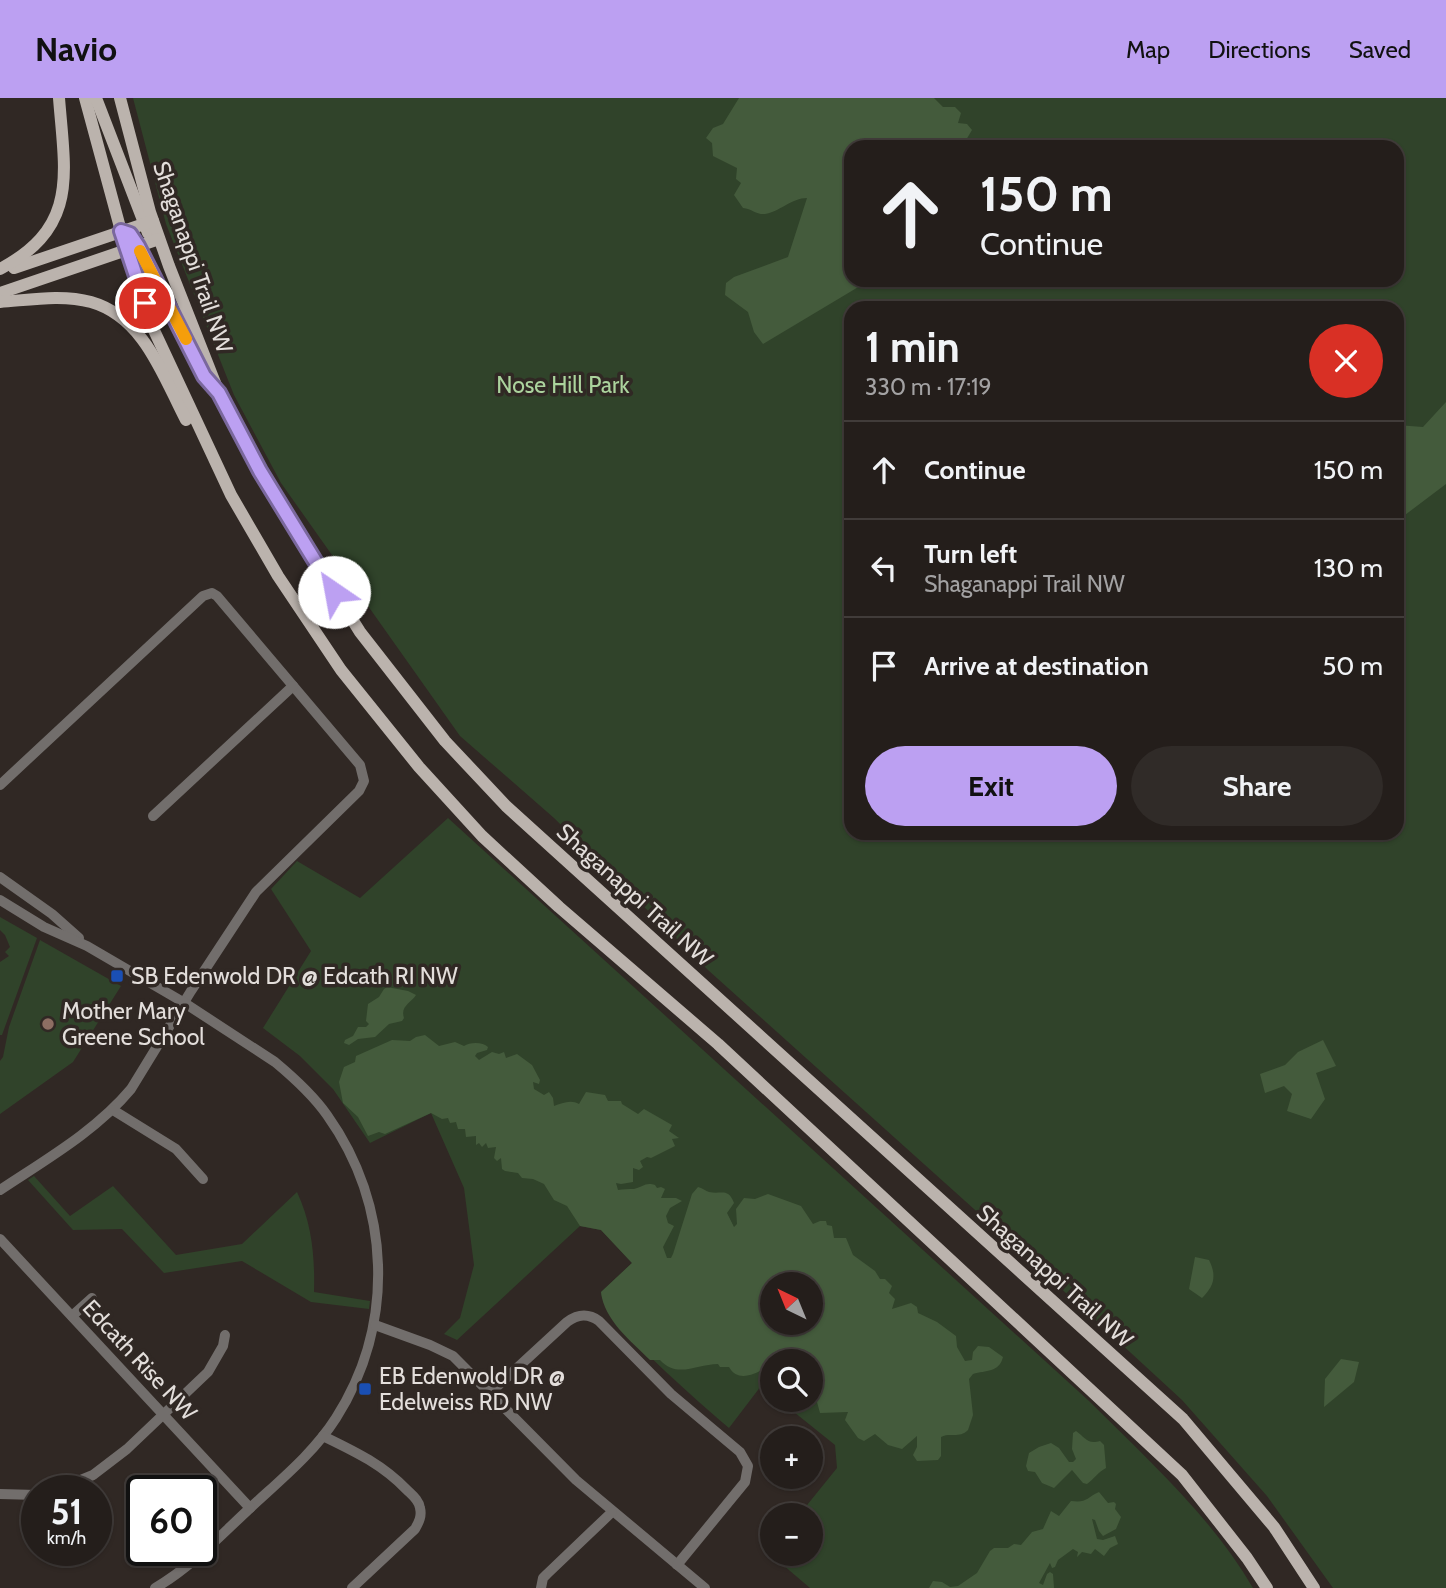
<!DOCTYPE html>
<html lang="en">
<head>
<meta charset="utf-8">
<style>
	:root { --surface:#241e1b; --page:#302b28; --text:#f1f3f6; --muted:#a3a2a3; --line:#413c3a; --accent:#bca0f2 }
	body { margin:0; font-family:Cabin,sans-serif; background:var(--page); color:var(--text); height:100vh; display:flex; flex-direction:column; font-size:26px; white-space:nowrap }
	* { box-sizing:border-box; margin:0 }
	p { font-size:23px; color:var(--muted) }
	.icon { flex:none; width:38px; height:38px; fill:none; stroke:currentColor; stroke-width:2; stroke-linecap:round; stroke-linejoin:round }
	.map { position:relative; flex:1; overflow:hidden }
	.sheet { position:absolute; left:844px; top:203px; width:560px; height:539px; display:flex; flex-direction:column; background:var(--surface); border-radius:21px; box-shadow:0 2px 5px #0004,0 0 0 2px var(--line) }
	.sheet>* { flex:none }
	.hud { position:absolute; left:844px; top:42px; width:560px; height:147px; border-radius:21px; box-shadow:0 2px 5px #0004,0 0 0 2px var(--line); background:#241e1b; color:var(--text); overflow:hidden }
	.needle { width:46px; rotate:317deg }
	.tools { position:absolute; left:760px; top:1174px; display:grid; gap:14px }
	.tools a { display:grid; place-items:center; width:63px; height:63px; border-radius:50%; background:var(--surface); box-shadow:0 2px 5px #0004,0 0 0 2px var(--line); font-size:35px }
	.speed { position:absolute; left:21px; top:1377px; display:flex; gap:14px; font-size:35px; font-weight:700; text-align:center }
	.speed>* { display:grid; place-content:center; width:91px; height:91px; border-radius:50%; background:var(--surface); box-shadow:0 2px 5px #0004,0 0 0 2px var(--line); line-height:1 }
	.speed small { font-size:18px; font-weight:400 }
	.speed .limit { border:4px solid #111; border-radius:10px; background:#fff; color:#111 }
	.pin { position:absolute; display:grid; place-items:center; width:60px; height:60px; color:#fff; margin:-30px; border:4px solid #fff; border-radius:50%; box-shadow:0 2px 7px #0007 }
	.me { position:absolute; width:77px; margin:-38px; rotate:327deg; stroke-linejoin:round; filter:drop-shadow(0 0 5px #0008) }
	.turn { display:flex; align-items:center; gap:24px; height:147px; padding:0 21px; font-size:32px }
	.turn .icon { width:91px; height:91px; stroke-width:2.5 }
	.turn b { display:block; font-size:49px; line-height:60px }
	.round { display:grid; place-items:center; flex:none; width:74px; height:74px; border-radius:37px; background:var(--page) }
	.summary { display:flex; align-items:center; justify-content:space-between; height:119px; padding:0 21px }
	h1 { font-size:42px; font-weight:800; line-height:52px }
	.action { display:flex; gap:14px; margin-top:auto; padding:14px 21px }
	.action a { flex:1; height:80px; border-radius:42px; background:var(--accent); color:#111; font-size:28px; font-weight:800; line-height:80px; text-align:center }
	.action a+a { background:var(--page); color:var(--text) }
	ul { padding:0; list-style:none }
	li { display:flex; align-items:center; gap:21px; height:98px; padding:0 21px; border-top:2px solid var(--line) }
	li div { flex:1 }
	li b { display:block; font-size:26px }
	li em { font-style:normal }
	header { display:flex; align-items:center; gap:42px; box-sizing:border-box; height:98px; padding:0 35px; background:var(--accent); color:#111 }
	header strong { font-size:33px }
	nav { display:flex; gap:38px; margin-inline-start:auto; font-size:24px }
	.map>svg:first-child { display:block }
	.green { fill:#30432a; fill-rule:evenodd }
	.forest { fill:#445b3c; fill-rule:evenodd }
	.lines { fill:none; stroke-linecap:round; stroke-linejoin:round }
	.minor { stroke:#726e6c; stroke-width:10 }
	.major { stroke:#bbb3ad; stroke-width:12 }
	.route-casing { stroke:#7a689d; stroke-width:18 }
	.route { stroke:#bca0f2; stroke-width:12 }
	.slow { stroke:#f59e0b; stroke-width:12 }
	.transit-dot { fill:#1a4fb4; stroke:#302824; stroke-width:2.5 }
	.education-dot { fill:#8d6e63; stroke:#302824; stroke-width:2.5 }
	.labels { text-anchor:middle; stroke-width:7; stroke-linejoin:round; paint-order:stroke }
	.street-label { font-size:23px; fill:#e3dedb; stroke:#302824 }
	.park-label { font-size:23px; fill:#abd39d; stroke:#302824 }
	.poi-label { font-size:23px; fill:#e3dedb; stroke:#302824; text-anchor:start }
</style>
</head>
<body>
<header>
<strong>Navio</strong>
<nav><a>Map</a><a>Directions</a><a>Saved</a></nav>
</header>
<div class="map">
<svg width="1446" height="1490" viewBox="0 0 1446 1490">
	<rect width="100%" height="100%" fill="#302824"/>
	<g class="green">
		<path d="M133,0H1446V1490H1333L1267,1398L1182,1302L1004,1138L708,872L554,720L460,638L281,385L234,297L166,126ZM850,49H1396V182H850ZM850,210H1396V735H850Z"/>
		<path d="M448,720L1089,1303C1148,1362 1211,1418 1253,1490H810L769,1455L772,1452V1456H810V1418L799,1417L837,1370L835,1347L779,1302H810V1264H772V1296L761,1288L729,1330C705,1309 601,1221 601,1194L632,1165L601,1132L580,1128L457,1242L444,1236L460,1220L474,1167L464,1090L431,1015L370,1045L333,991L300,958L263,930L311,853L271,791L297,763L360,800ZM772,1186H810V1225H772Z"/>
		<path d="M0,819L37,840L2,937H0V864L9,858L5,854L10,849L5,837L0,832Z"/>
		<path d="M40,842L121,888L73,964L0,1016V963L3,959L9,929Z"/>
		<path d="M34,1078L70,1118L113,1088L176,1157L242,1146L297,1094C312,1126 315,1159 314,1194L370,1203L369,1211L311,1204L242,1163L164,1175L122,1131L73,1132L28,1082Z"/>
	</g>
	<g class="forest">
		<path d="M739,0H934L943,9H955L961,15L958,25L967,26L972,32L966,42L967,46H974L973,49H850V182H870L763,246L754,234L748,214L725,197L726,185L734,179L788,159L807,100C792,100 779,114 765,116C757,117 752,111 743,110L734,97L741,85L736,81L737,70L713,58L712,45L706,40L713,30L723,26Z"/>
		<path d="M1446,304V386L1397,423V327L1423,329Z"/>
		<path d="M387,889L408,893L416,897C411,905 400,908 404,920L402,923L389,926L375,939L358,941L349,947L344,945L345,942L353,938L358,929H366L369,926L366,923L368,906L379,899L384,891Z"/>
		<path d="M425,937L439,948L455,944L464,948C470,944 483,944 488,949L487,952L477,955L475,958L479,962L492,954L499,956L504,954L506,960L517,956L532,967L540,982L539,986L533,984L534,991L544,997L549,994L553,1000L554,1008C562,1005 571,1001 579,1006L586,994L605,997L608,1003H621L622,1006L638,1016L644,1011L672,1027L669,1033L679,1040L672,1041L675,1048L651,1060L647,1059L640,1063L643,1069L639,1072L633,1070V1084L621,1086L616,1085L618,1092C623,1091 629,1091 634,1091C643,1089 645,1084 655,1087L657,1090L661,1089L665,1091L661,1100H676L682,1103L670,1110L666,1118L668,1125L674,1128L663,1149L667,1160H671L673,1156L692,1096L698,1089C702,1090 706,1093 709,1094C721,1097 728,1089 734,1105L727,1115L734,1129L737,1126L736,1111L744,1100L755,1101L768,1096L801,1108L813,1126L820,1123H826L827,1127L832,1128L834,1140H846L853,1157L875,1173L880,1181H885L892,1188L889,1195L895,1201L892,1211L911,1205L917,1209L918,1215L937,1224L956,1238L957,1249L965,1263L972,1262L973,1254L978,1248L989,1249L1003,1259C999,1275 986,1272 973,1276L969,1281L973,1317L968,1332C959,1341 950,1334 941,1339V1358L938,1362L917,1363L913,1357L917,1349V1338L902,1351L888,1347L875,1336L864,1343L858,1340L845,1322L848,1314L820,1315L817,1304L818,1295L810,1287V1264H772V1270L767,1269C755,1276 738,1285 729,1269H720L718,1266C697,1266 677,1281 660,1262H650C631,1243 604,1222 601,1194L632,1165L601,1132L580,1128L567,1108L554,1102L544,1086L533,1081L522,1080L518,1075L505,1073L502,1071L501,1060L497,1063L494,1060L496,1049L488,1050L486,1045L482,1049L479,1045L476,1047V1038L466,1039L465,1031H458L456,1024L450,1025L448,1020L442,1021L431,1015L385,1036L379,1034L368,1038L358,1019L343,1005L339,984L344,969L355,964L356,958L392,942L410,943L416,939ZM810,1186V1225H772V1186Z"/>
		<path d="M1323,942L1336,968L1316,975L1325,1001L1311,1021L1287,1013L1292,996L1284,988L1265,995L1260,976L1285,967L1298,954Z"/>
		<path d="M1195,1159L1209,1162C1217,1178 1214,1188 1202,1200L1189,1191Z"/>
		<path d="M1341,1261L1359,1264L1354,1284L1324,1309L1325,1281Z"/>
		<path d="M1076,1333C1085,1339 1087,1347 1100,1343L1104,1347L1106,1370C1098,1374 1094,1381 1087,1386L1083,1385L1072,1372L1054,1390L1042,1385L1035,1374L1028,1373L1026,1368L1029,1355L1039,1349L1051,1345L1059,1350L1069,1364H1073L1076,1361L1072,1351L1073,1335Z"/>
		<path d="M1099,1394L1108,1405L1114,1404L1116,1406L1115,1411L1121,1419L1116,1431L1103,1438L1099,1433L1095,1422L1092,1421L1097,1441L1103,1442L1115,1438L1118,1446L1110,1450L1104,1458L1095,1451L1091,1456L1082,1454L1077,1459L1078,1454L1073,1451L1058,1462L1055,1469L1052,1470L1050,1465L1039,1485L1043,1487L1047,1476L1050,1474L1053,1476L1054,1490H929L933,1483L942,1484L950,1489L958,1488L977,1475L990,1453L994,1450H1008L1014,1446L1021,1447L1032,1434L1043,1431L1051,1413L1059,1418L1071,1403C1087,1405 1086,1400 1099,1394Z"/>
	</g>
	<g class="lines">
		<g class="minor">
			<path d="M0,687L203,498L212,495L217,498L360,667L364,683L359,693L256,794L191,893L131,991C96,1033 45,1062 0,1092"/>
			<path d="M153,718L293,588"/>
			<path d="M0,779L52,816L79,840"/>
			<path d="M0,802L44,829L87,848L183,904L275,964C293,979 313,997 327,1017C391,1107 396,1226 336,1320C313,1356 279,1383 248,1412C219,1439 190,1470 155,1490"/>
			<path d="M113,1012L176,1051L203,1081"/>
			<path d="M0,1141L250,1410"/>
			<path d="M72,1218L92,1200"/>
			<path d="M375,1227L430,1247L453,1258L576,1382L705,1490"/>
			<path d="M491,1294L567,1224C578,1216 588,1215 599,1223L671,1296L740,1354L748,1368L745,1384L677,1467"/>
			<path d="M323,1338C354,1353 382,1366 407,1392C412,1397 419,1402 420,1410C422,1418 419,1424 415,1431L352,1490"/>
			<path d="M54,1393L93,1377L127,1351L208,1274L223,1248L225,1237"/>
			<path d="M0,1396L37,1397"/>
			<path d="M541,1490L543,1480L547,1476L612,1414"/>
		</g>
		<g class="major">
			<path d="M85,0L121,133L152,228L231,397L278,478L341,572L419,669L482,738L559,809L718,946L1182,1377L1247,1460L1267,1490"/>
			<path d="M96,0L148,135L159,141"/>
			<path d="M120,0L150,114L169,168L219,295L260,373L360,534L445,643L506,708L1183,1321L1274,1429L1314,1490"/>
			<path d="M121,133L130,136L138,148L207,281"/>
			<path d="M14,170L153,123"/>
			<path d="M0,171C79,129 65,77 59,0"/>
			<path d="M0,195L159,141"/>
			<path d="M0,204C29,202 62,196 91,204C144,219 163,278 186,322"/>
		</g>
	</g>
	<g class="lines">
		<defs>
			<path id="route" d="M145,205L121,133L130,136L138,148L204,278L219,295L260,373L334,494"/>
		</defs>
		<use href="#route" class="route-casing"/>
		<use href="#route" class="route"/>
		<path class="slow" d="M140,153L186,241"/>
	</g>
	<g class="transit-dot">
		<rect x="110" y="871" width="14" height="14" rx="3.5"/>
		<rect x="358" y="1284" width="14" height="14" rx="3.5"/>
	</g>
	<circle class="education-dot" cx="48" cy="926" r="7"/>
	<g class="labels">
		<g class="street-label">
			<text transform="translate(193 159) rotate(71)" y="8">Shaganappi Trail NW</text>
			<text transform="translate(635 797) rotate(42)" y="8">Shaganappi Trail NW</text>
			<text transform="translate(1055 1178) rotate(42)" y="8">Shaganappi Trail NW</text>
			<text transform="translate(140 1262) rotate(47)" y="8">Edcath Rise NW</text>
		</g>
		<g class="park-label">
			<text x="563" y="295">Nose Hill Park</text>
		</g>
		<g class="poi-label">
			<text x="131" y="886">SB Edenwold DR @ Edcath RI NW</text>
			<text x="62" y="921">Mother Mary<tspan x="62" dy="26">Greene School</tspan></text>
			<text x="379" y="1286">EB Edenwold DR @<tspan x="379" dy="26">Edelweiss RD NW</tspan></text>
		</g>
	</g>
</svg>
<div class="tools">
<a><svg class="needle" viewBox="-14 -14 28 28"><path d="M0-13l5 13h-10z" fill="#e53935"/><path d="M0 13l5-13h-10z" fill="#a3a2a3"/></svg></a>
<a><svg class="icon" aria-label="search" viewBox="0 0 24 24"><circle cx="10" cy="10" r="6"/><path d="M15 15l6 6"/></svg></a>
<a>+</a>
<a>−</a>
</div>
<div class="speed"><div>51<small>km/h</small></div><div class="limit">60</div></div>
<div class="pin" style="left:145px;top:205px;background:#d93025"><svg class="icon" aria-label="arrive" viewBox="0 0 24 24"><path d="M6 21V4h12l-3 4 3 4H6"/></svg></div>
<svg class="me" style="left:334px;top:494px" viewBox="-20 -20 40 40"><circle r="19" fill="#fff"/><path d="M0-13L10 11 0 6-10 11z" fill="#bca0f2"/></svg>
<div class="hud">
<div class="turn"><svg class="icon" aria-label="ahead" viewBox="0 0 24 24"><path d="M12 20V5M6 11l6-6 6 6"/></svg><div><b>150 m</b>Continue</div></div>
</div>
<section class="sheet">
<div class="summary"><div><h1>1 min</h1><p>330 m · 17:19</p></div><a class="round" style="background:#d93025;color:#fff"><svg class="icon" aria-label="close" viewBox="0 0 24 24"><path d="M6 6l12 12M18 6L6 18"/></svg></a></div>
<ul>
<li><svg class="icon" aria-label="ahead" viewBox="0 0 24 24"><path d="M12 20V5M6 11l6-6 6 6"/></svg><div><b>Continue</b></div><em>150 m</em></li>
<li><svg class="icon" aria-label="left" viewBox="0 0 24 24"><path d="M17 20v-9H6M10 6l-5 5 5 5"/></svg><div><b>Turn left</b><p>Shaganappi Trail NW</p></div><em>130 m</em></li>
<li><svg class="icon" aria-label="arrive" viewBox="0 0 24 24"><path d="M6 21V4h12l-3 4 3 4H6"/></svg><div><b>Arrive at destination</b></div><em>50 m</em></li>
</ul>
<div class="action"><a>Exit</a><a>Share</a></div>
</section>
</div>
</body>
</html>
